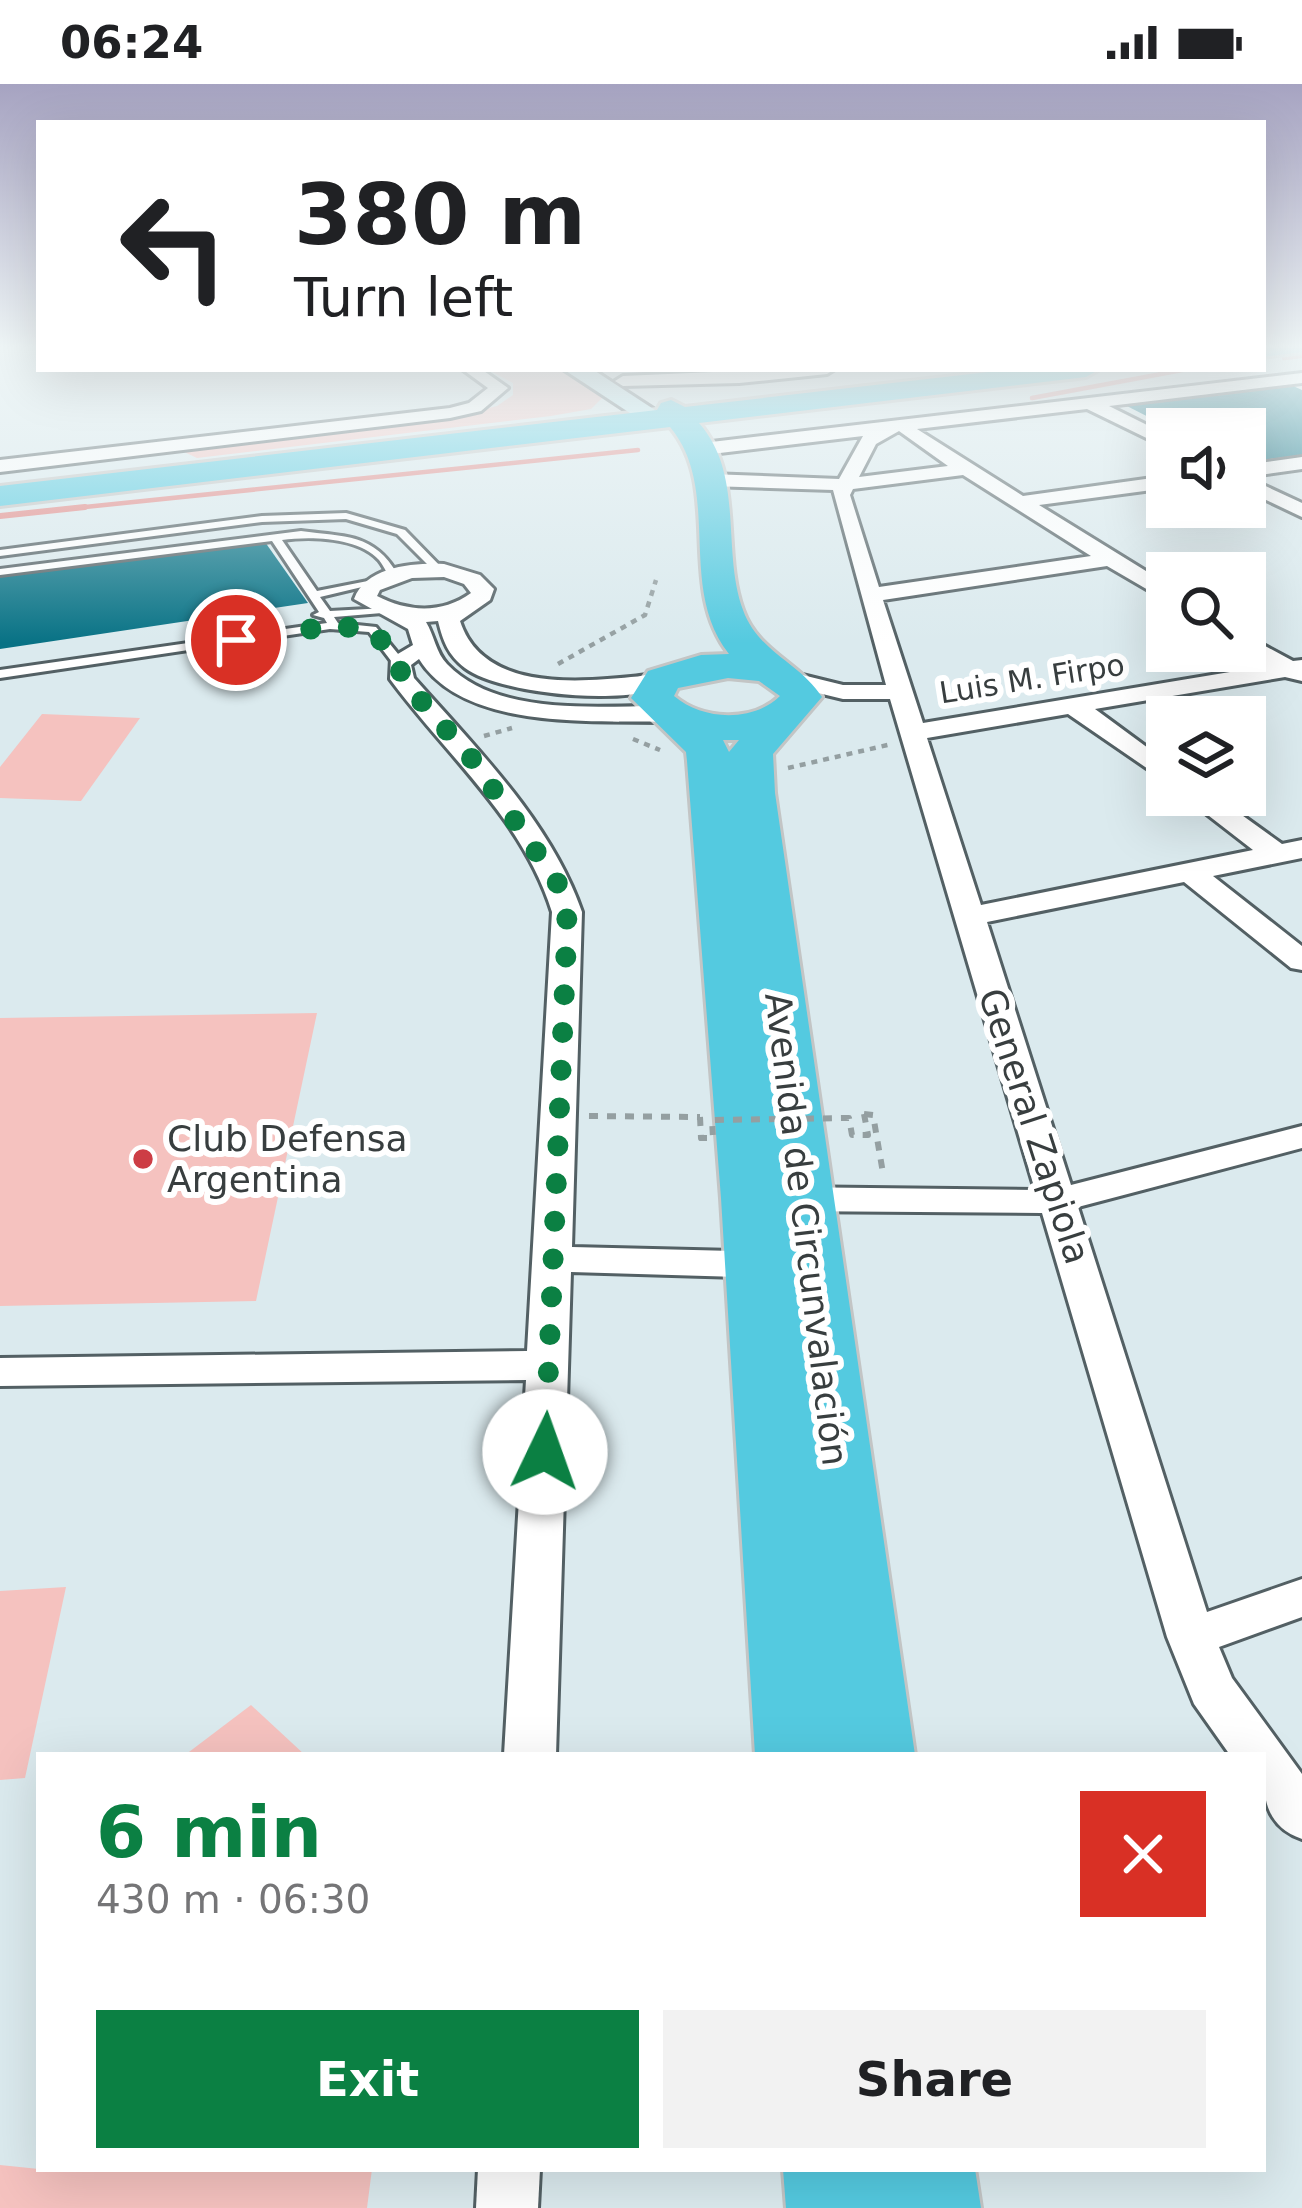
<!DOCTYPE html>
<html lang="en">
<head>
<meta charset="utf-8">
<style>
	:root { --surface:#fff; --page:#f2f2f2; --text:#202124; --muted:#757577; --accent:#0b8043 }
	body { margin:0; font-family:"DejaVu Sans",sans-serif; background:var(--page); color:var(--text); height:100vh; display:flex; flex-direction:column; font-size:45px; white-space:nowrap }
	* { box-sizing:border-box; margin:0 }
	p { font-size:39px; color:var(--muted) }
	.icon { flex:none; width:66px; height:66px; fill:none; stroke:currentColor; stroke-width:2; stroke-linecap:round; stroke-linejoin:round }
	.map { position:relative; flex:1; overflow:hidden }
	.drawer { position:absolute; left:36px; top:1668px; width:1230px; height:420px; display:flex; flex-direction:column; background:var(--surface); border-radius:0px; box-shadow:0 12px 48px #0002 }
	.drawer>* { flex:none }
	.top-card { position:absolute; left:36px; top:36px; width:1230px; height:252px; border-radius:0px; box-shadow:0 12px 48px #0002; background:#fff; color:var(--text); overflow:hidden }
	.controls { position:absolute; left:1146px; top:324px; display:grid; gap:24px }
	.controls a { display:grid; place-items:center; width:120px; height:120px; border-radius:0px; background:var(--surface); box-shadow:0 12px 48px #0002; font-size:60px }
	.pin { position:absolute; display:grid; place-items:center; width:102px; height:102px; color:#fff; margin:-51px; border:6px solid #fff; border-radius:50%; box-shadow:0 3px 12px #0007 }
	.me { position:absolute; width:132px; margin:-66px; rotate:3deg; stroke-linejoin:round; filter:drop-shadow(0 0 9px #0008) }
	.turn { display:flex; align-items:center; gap:42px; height:252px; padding:0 60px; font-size:54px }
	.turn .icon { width:156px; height:156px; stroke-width:2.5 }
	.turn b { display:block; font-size:84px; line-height:102px }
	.round { display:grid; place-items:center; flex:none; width:126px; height:126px; border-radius:0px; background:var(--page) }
	.headline { display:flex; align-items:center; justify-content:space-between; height:204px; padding:0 60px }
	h1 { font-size:72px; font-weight:600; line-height:90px; color:var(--accent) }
	.action { display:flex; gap:24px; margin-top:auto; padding:24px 60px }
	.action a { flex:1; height:138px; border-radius:0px; background:var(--accent); color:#fff; font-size:48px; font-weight:600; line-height:138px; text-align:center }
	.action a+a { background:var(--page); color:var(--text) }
	.status { display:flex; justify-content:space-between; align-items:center; height:84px; padding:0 60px; background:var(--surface); direction:ltr }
	.status svg { height:33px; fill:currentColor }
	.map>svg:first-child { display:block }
	.green { fill:#f5c2bf }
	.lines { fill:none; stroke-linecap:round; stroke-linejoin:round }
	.stream-far1 { stroke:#e38987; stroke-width:4.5 }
	.stream { stroke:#e38987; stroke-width:6 }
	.building { fill:#087285 }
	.service-casing { stroke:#536064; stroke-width:6 }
	.minor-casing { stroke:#536064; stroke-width:6 }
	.secondary-casing { stroke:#536064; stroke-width:6 }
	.trunk-casing { stroke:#c3c5c5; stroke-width:6 }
	.path-far1 { stroke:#949fa1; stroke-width:4.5; stroke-dasharray:6 6; stroke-linecap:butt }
	.path { stroke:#949fa1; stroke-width:6; stroke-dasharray:9 9; stroke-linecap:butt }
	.service { fill:#fff; fill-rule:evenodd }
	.minor { fill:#fff; fill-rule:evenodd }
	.secondary { fill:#bfebf3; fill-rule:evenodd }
	.trunk { fill:#54cae0; fill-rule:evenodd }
	.path-bridge { stroke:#949fa1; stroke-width:6; stroke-dasharray:9 9; stroke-linecap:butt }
	.route { stroke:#0b8043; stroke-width:21; stroke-dasharray:0 37.8 }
	.poi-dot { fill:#cd3d45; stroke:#fff; stroke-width:4.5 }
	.labels { text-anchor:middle; stroke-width:12; stroke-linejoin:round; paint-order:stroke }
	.far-street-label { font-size:30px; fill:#383e3f; stroke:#fff }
	.street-label { font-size:36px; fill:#383e3f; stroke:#fff }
	.poi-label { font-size:36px; fill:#383e3f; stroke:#fff; text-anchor:start }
</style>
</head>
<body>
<div class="status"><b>06:24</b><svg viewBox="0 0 49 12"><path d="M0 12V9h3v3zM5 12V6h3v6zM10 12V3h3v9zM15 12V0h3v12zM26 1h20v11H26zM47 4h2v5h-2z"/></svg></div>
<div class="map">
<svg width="1302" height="2124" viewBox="0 0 1302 2124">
	<rect width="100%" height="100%" fill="#dbeaee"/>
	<g class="green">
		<path d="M487,285H558L604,312L591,325L551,332L197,374L180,366L441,336L497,322L513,311V299Z"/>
		<path d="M42,630L140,634L81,717L0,714V683Z"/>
		<path d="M317,929L256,1217L0,1222V934Z"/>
		<path d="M66,1503L25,1694L0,1696V1507Z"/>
		<path d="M251,1621L305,1671H185Z"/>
		<path d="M0,2081L39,2085H372L367,2124H0Z"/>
	</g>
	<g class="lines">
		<g class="stream-far1">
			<path d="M1284,274L1302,272"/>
			<path d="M1032,314L1188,285"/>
			<path d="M56,426L638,366"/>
		</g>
		<path class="stream" d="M0,432L85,423"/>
	</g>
	<g class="building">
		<path d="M1291,301L1302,306V371L1245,378V345H1172L1123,320Z"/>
		<path d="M265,458L308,519L0,565V493Z"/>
	</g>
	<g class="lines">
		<defs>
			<g id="service">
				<path d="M346,429L405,446L445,487L436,489L397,450L346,435L262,438L0,472V466L262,432Z"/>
				<path d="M301,447C345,453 374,449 398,491L397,493H389C386,487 383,481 379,476C358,453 310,452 282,456L317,507L383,494V498L320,513L330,527L386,524V528L382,529L334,533L338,539L376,543L403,576V582H395L369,548L330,545L0,594V586L327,539L324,534L313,531L319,528L272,457L0,491V485Z"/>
			</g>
			<g id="minor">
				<path d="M462,285H481L508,304L481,327L450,334L0,388V376L450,324L469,319L488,304Z"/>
				<path d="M778,285H835L827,290L739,299L623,302L615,297L623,292Z"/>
				<path d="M1302,289V299L1109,322L1167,351V364L1087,325L917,345L1023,412L1167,392V404L1039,421L1167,500V517L1107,482L883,516L923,639L1266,582L1243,567L1245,551L1293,577L1302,576V597L1285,593L1095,625L1167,678V698L1068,630L927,654L981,821L1253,766L1182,711H1214L1282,760L1302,756V774L1213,792L1302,862V886L1291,884L1184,798L987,838L1071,1101L1302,1042V1064L1078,1123L1207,1528L1302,1495V1533L1219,1563L1232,1594L1302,1690V1755C1262,1741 1263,1708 1263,1671H1230L1194,1620L1167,1553L1042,1129L786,1127L773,1123L767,1115L773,1107L786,1103L1035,1106L890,615H843L777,599L774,594L786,587L843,601H886L833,406L710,402L700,396L710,390L839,395L863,352L703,371L694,365L703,359ZM899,347L948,382L859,393L876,360ZM963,391L1091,472L879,503L850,411L853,405Z"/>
				<path d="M1302,373V385L1246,393L1302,419V433L1245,406V381Z"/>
				<path d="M444,480L480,491L494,505L490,516L460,537C482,605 571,599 631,593C647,592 662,585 674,596C642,625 500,611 465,584C448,571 443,557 438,537L426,538C434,551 436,569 447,580C499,634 600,621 668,622L681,630L668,638C593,636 464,647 419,575L411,581L414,594C476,664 551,738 582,828L572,1163L771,1168L785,1172L790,1181L785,1190L771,1194L571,1188L556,1671H504L526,1296L0,1302V1274L527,1267L552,828C523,735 446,671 390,595L391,574L413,561L408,545L354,515C367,482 412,479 444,480ZM444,493L464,500L471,509C442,530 408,528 377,512L380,506L412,494Z"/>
				<path d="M478,2085H540L538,2124H476Z"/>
			</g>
			<path id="secondary" d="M563,285H592L658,328L654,333H636Z"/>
			<g id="trunk">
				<path d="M1263,261H1302V268L1263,273Z"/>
				<path d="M1014,285H1100L1086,293L699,339C745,391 721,466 743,526C758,568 799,578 822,613L773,670L775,709L915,1671H755L721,1114L687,677L686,668L631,614L648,587L701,571L729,570C676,503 723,406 670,343L0,422V402L657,326L661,319L671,316L685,323ZM728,594L759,597L780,612C752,639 702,636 674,612L678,604ZM723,656H739L729,668Z"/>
				<path d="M783,2085H975L981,2124H786Z"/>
			</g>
		</defs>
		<use href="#service" class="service-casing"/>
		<use href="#minor" class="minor-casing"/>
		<use href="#secondary" class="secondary-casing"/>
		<use href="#trunk" class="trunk-casing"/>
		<g class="path-far1">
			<path d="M558,580L645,531L656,496"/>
			<path d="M484,652L512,644"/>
			<path d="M633,655L660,666"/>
			<path d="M788,684L892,660"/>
		</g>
		<g class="path">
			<path d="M864,1030L873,1031L883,1089"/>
			<path d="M589,1032L700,1033"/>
		</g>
		<use href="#service" class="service"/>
		<use href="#minor" class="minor"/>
		<use href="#secondary" class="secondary"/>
		<use href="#trunk" class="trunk"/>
		<path class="path-bridge" d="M700,1033L701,1054H713L712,1036L849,1034L852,1051H868L864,1030"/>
	</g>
	<linearGradient id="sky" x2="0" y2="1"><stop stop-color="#a6a3c1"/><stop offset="0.47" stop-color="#eff6f7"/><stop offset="1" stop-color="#eff6f7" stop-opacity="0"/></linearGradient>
	<rect width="1302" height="559" fill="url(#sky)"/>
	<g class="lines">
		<path class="route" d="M236,556L331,542L372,545L399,579L402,595L473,676L557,798L567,828L566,868L545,1368"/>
	</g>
	<circle class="poi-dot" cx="143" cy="1075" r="12"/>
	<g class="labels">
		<g class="far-street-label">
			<text transform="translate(1032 595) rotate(-9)" y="10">Luis M. Firpo</text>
		</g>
		<g class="street-label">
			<text transform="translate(1035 1042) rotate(72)" y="13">General Zapiola</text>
			<text transform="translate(807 1145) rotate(83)" y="13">Avenida de Circunvalación</text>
		</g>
		<g class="poi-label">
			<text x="167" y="1067">Club Defensa<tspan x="167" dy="41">Argentina</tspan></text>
		</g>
	</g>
</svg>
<div class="controls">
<a><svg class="icon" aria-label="sound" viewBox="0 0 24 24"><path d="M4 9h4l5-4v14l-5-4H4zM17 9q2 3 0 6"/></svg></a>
<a><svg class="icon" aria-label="search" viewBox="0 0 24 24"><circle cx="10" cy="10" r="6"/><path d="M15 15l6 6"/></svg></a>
<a><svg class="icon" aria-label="layers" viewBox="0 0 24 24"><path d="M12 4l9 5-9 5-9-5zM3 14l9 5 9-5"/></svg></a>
</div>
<div class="pin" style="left:236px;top:556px;background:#d93025"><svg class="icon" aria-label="arrive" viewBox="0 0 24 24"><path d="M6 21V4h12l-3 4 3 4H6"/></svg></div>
<svg class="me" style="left:545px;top:1368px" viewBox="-20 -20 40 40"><circle r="19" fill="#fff"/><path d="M0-13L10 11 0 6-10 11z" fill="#0b8043"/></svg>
<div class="top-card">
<div class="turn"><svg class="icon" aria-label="left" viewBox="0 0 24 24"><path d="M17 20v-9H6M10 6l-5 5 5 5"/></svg><div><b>380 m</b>Turn left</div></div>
</div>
<section class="drawer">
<div class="headline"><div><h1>6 min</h1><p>430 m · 06:30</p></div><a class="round" style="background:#d93025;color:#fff"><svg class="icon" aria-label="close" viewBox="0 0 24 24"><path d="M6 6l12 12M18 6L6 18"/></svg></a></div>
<div class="action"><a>Exit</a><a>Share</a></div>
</section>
</div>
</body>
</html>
